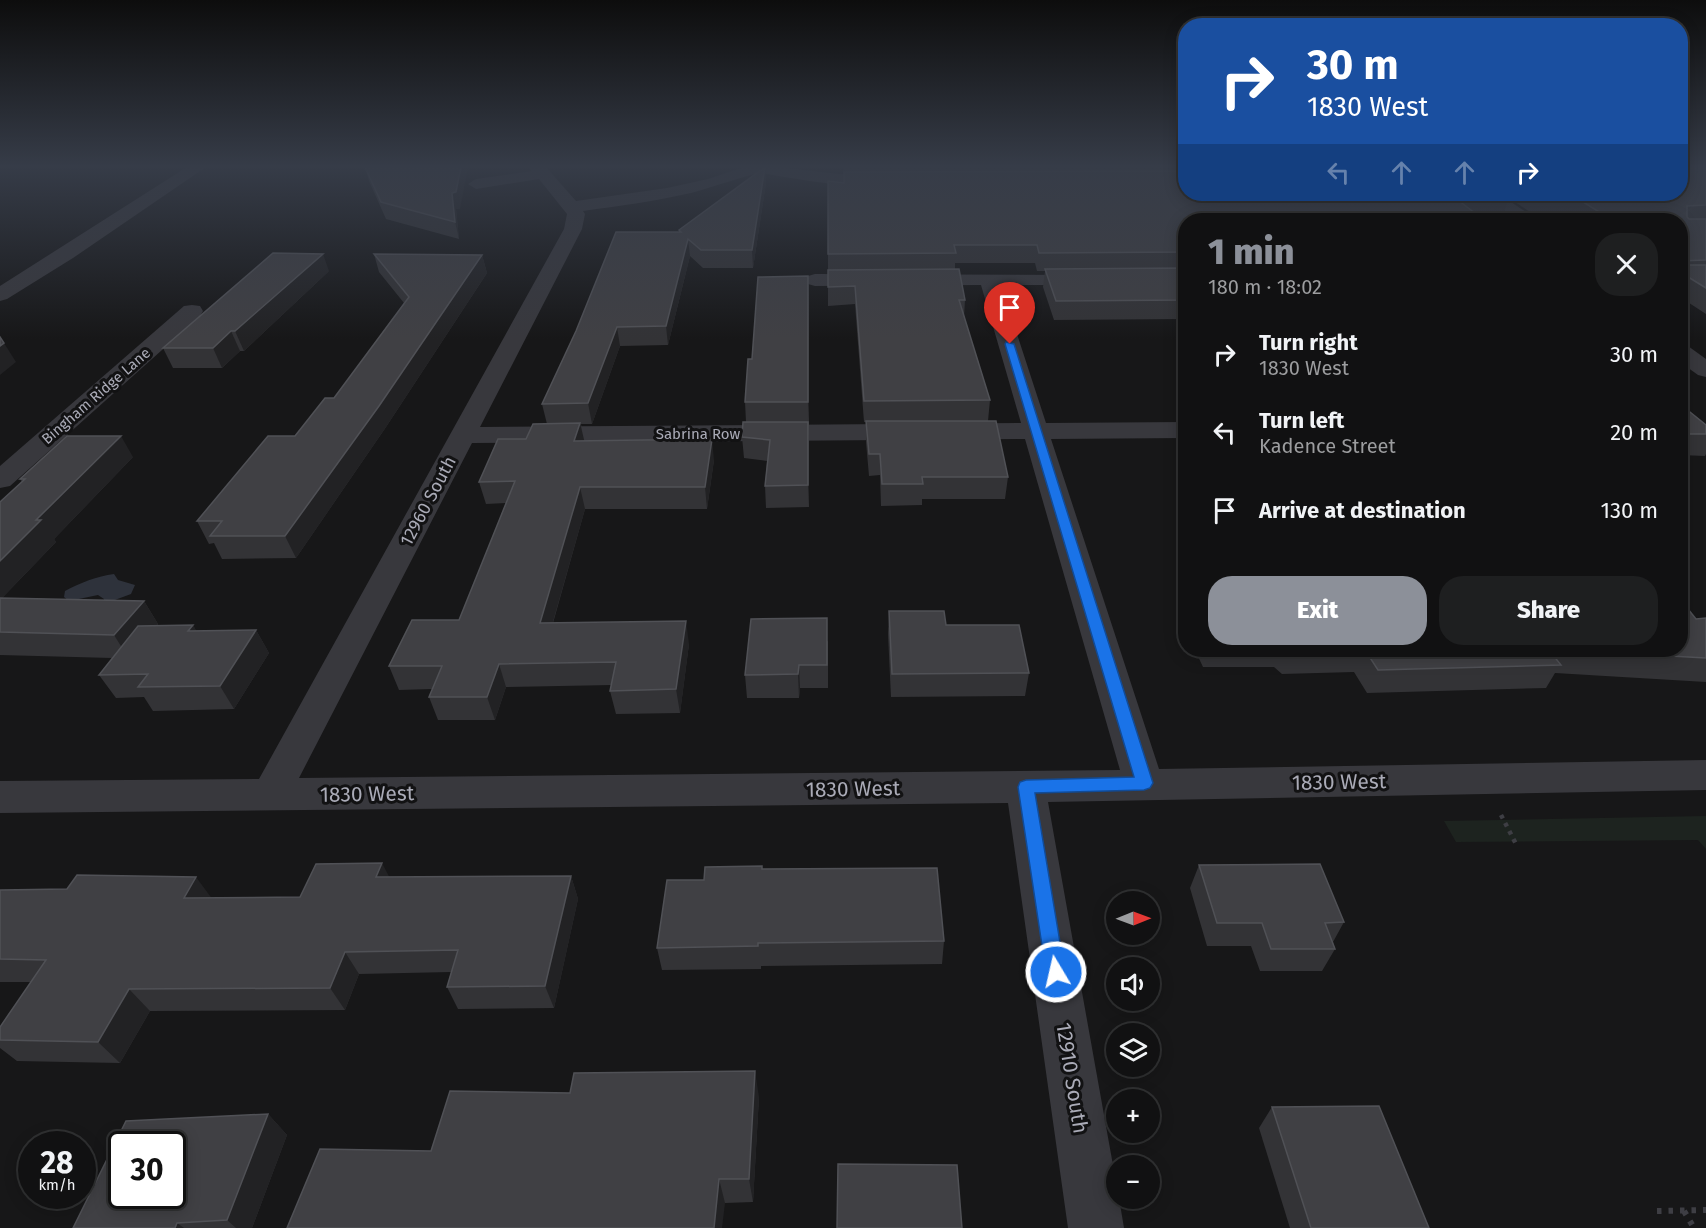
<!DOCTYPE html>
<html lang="en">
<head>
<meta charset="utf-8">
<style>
	:root { --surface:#111112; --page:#1e1f20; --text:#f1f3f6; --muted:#9c9d9f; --line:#303132; --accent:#8c9099 }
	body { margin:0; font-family:"Fira Sans",sans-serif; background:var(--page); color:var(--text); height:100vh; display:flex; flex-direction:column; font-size:22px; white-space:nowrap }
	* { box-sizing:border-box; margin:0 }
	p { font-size:20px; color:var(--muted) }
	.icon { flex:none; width:33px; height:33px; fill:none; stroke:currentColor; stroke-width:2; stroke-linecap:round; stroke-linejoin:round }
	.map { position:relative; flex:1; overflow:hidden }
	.sheet { position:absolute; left:1178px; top:213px; width:510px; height:444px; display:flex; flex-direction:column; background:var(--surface); border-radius:24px; box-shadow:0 3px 15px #0003,0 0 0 2px var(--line) }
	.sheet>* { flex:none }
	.banner { position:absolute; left:1178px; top:18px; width:510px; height:183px; border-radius:24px; box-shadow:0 3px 15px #0003,0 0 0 2px var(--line); background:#1a4fa0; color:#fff; overflow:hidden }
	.needle { width:39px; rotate:89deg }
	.tools { position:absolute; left:1106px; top:891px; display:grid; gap:12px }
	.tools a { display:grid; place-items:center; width:54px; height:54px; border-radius:50%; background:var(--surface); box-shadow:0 3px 15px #0003,0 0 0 2px var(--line); font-size:30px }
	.speed { position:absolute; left:18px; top:1131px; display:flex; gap:12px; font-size:30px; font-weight:700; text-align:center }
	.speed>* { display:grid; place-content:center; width:78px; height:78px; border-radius:50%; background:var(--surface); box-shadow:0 3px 15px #0003,0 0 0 2px var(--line); line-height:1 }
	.speed small { font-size:15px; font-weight:400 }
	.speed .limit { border:3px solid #111; border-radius:9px; background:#fff; color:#111 }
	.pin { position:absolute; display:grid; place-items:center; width:51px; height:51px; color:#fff; margin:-62px -26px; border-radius:50% 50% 50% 0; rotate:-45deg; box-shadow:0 0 6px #0007 }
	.pin .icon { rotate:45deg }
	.me { position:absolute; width:66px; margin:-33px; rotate:351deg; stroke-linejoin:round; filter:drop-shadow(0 0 4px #0008) }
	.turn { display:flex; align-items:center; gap:21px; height:126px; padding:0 30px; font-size:27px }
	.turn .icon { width:78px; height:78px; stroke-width:2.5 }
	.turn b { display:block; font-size:42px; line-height:51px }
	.lanes { display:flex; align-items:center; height:57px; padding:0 30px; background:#0003; justify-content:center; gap:30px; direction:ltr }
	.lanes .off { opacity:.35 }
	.round { display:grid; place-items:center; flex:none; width:63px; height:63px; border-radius:24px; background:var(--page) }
	.headline { display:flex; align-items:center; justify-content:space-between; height:102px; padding:0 30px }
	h1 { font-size:36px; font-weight:800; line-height:45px; color:var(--accent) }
	.button { display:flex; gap:12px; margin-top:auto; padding:12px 30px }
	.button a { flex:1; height:69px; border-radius:24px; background:var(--accent); color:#fff; font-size:24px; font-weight:800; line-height:69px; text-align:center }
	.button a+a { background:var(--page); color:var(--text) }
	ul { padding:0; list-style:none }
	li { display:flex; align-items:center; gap:18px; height:78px; padding:0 30px }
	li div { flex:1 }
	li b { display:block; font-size:22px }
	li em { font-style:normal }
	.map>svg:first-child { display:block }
	.green { fill:#1d231f }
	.water { fill:#2e323b }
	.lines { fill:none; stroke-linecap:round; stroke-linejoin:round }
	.path-far1 { stroke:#3e3e44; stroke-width:4.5; stroke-dasharray:4 5; stroke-linecap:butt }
	.path { stroke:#3e3e44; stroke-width:6; stroke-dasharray:4.5 7; stroke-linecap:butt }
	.street { fill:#38383d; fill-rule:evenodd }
	.wall { fill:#333336 }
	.shaded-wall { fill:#222224 }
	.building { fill:#404044; stroke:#505156; stroke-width:1.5; fill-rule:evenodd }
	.route { fill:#1a73e8; stroke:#114b97; stroke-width:1.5 }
	.labels { text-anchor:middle; stroke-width:6; stroke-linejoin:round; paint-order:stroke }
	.far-street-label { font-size:15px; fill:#aaabb7; stroke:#121213 }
	.street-label { font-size:18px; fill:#aaabb7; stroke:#121213 }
	.near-street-label { font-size:21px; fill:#aaabb7; stroke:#121213 }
</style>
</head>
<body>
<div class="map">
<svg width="1706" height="1228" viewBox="0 0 1706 1228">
	<rect width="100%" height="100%" fill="#171718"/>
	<path class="green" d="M1706,816V849L1698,840L1456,842L1444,821Z"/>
	<path class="water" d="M114,574L118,580L135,585L131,594L104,604V599L98,595L69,601L64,597L65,591C80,583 97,576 114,574Z"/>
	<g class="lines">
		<path class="path-far1" d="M1501,815L1516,844"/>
		<g class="path">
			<path d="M1657,1211L1706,1210"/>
			<path d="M1684,1211L1694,1228"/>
		</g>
		<g class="street">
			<path d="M187,167H206L73,258L7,299L0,301V286Z"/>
			<path d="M529,167H546L576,201L667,188L708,179L744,167H778L839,174L887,176L895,181C884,196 782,176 761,173C753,173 704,190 691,193C656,201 619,206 583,211L585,214L582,229L480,427L1021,423L981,285L815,286L808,284L805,280L808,276L815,274L1096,275L1099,279L1096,283L1089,285H1001L1046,423L1185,422V438L1051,439L1159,769L1706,760V790L1048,802L1116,1182V1198H1119L1124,1228H1068L1008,803L0,813V781L259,779L564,229L567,214L539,179L476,189L468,184L476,179L532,171ZM1025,439L1120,770L299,778L472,443Z"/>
			<path d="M1480,194H1499L1538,220H1518Z"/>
			<path d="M192,305L200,306L203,311L200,316L10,486L0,488V466L184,306Z"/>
			<path d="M1680,344L1688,346L1706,359V377L1698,375L1680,362Z"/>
		</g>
	</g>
	<g class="wall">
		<path d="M365,167L460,209H456L459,239L386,219L369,181Z"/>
		<path d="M765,167L766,183L753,268H703L690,256L668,345L620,346L592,424H581L584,441L714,460L707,509H585L553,623L689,644L680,713L616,714L610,691L612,685L506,687L495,720H438L429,697L432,689L399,690L389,666L459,620L506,503L486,504L479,482L526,439L547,424L542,404L576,331L679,232V230Z"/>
		<path d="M843,167H1185V194H1680L1706,167V314L1680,297V220H1579L1565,211L1530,212L1509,198L1503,213L1185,220V319L1054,320L1043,287L1045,271H1037L1035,263H955V269L965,300L964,317L990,400L988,421L1008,477L1005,499H922V505L881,506L880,475L869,476L866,442V422H864L855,304L828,306V181L844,183Z"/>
		<path d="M374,254L482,255L487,273L386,427L296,558L222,559L214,543L209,544L197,521L295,436L334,398L404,303L379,272Z"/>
		<path d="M329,271L244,351H240L222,368H173L163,348Z"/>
		<path d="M809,294V507L766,508L765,486L767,461L744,458L742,437L746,422L745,402L752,359Z"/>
		<path d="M1680,404L1706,425V454L1705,456L1680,455Z"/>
		<path d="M133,457L54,539L56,542L2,598L144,601L158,624L157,626L193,625L196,631L256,630L269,653L234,709L153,711L144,697L116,698L99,675L112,658L0,655V502L22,482L20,479Z"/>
		<path d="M889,611L1029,673L1025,696L891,697L888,634Z"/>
		<path d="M1706,618V682L1555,673L1546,688L1367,693L1354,672L1282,674L1274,667H1203L1195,650H1680L1696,619Z"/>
		<path d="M828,641V688H800L799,698H747L745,675Z"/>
		<path d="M1199,865L1344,922L1333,942L1335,949L1322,971H1260L1251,946H1207L1190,888Z"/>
		<path d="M762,869L944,941L942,964L761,966V969L662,970L657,948L704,880Z"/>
		<path d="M571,876L578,899L554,1008L458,1009L447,987L451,972L359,974L345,1010L150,1011L120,1063L17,1061L0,1048V1027L31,982H0V890L212,898L300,897L389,877Z"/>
		<path d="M759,1097L753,1202L725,1203L431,1151Z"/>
		<path d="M1272,1107L1429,1228H1290L1259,1128Z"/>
		<path d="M268,1114L287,1135L252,1228H73Z"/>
	</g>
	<g class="shaded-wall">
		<path d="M461,167H468L460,209H456L459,239L455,222L452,193Z"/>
		<path d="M765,167L766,183L753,268L752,250Z"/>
		<path d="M688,239L690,256L668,345L666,326Z"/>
		<path d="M323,254L329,271L244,351L235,331Z"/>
		<path d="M482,255L487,273L386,427L296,558L285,536Z"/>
		<path d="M808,276L809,294V422L808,402Z"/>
		<path d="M617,327L620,346L592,424L588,403Z"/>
		<path d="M231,331L240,351L222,368L213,348Z"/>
		<path d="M4,343L16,362L0,375V346Z"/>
		<path d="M808,422L809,443V507L808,485Z"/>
		<path d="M580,423L585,444L574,441Z"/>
		<path d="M121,436L133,457L54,539L56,542L0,600V561L36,520Z"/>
		<path d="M712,439L714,460L707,509L705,487Z"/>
		<path d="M580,487L585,509L546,646L540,623Z"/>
		<path d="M144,601L158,624L129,659L114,635Z"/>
		<path d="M686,621L689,644L680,713L676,689Z"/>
		<path d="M193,625L206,648L188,631Z"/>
		<path d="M256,630L269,653L234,709L220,686Z"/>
		<path d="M499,664L506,687L495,720L487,697Z"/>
		<path d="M799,665L800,688L799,698L798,674Z"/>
		<path d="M382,863L394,886L376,877Z"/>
		<path d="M571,876L578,899L554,1008L545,986Z"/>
		<path d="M196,877L213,900L184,898Z"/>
		<path d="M345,952L359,974L345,1010L330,988Z"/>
		<path d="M129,989L150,1011L120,1063L98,1042Z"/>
		<path d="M755,1071L759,1097L753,1202L749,1179Z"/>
		<path d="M268,1114L287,1135L252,1228H236L227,1220Z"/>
		<path d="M719,1179L725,1203L722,1228H714Z"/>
		<path d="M177,1223L184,1228H175Z"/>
	</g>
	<g class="building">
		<path d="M365,167H461L456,192L452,193L455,222L381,202Z"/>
		<path d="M765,167L752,250H701L688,239L666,326L617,327L588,403L542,404L576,331L616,232H681L679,230Z"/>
		<path d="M1680,167H1706V205L1687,206V217L1689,219H1706V260L1680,261V220H1612L1572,195L1537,196L1534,194H1680Z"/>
		<path d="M1185,171V194H1506L1510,196L1454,197L1484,220H1185V252L1039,253L1037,245H954L956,253L828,254V181L844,183V172Z"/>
		<path d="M273,253L323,254L235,331H231L213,348H163Z"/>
		<path d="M374,254L482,255L379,406L285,536H210L222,521H197L268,436H295L325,398H334L409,297Z"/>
		<path d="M1680,265H1706V288L1680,272Z"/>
		<path d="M1185,268V300L1056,301L1045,269Z"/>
		<path d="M959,269L965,300H959L990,400L864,401L855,286L828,287V270Z"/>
		<path d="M808,276V402H745L748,359H752L758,277Z"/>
		<path d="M0,337L4,343L0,346Z"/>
		<path d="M1680,404L1706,425V434H1680Z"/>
		<path d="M866,421H996L1008,477H922L923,484H882L880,454H869Z"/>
		<path d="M743,422H808V485L765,486L770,440L742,437Z"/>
		<path d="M580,423L574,441L712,439L705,487H580L540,623L686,621L676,689L610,691L616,662L499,664L487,697H429L442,666H389L412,620H459L515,481L479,482L498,439H526L533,424Z"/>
		<path d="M67,436H121L36,520H41L0,561V502L25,479H20Z"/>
		<path d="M0,598L144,601L114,635L0,632Z"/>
		<path d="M1680,599L1696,619L1706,618V658L1562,650H1680Z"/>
		<path d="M889,611H944L946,625H1019L1029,673L892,674Z"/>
		<path d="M827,618V665H799L798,674L745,675L751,619Z"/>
		<path d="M193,625L188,631L256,630L220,686L138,687L148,674L99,675L138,626Z"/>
		<path d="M1289,650H1356L1291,651Z"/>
		<path d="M1365,650H1549L1561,665L1378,670Z"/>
		<path d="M382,863L376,877L571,876L545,986L447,987L458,950L345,952L330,988L129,989L98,1042L0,1040V1027L46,960L0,959V890L67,889L77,875L196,877L184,898L300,897L316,864Z"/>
		<path d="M1320,864L1344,922L1325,923L1335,949H1271L1262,923H1217L1199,865Z"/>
		<path d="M762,866V869L937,868L944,941L758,943V946L657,948L667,880H704L705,867Z"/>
		<path d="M755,1071L749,1179H719L714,1228H287L320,1149L431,1151L450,1091L570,1093L574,1073Z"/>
		<path d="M1379,1106L1429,1228H1311L1272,1107Z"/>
		<path d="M268,1114L227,1220L177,1223L175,1228H73L126,1121ZM122,1144H172V1196H122Z"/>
		<path d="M838,1164L957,1165L962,1228H837Z"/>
	</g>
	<linearGradient id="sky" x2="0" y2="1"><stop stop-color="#0d0d0d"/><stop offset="0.49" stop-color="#363c48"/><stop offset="1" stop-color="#363c48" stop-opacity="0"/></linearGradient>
	<rect width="1706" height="339" fill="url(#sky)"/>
	<path class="route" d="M1006,342L1014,344L1153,783L1150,788L1144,790L1035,793L1065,972L1062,979L1056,981L1049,979L1046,972L1018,787L1020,782L1026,780L1134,777L1005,344Z"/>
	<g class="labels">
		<g class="far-street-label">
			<text transform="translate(96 396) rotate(-41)" y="5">Bingham Ridge Lane</text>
			<text x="698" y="439">Sabrina Row</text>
		</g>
		<g class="street-label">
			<text transform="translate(428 501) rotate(-62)" y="6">12960 South</text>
		</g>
		<g class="near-street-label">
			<text transform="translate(1339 782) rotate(-1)" y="7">1830 West</text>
			<text transform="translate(853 789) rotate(-1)" y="7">1830 West</text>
			<text transform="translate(367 794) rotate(-1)" y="7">1830 West</text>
			<text transform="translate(1072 1078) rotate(81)" y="7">12910 South</text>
		</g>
	</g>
</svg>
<div class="tools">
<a><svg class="needle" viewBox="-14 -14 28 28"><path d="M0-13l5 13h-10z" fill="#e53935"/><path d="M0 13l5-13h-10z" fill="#9c9d9f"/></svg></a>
<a><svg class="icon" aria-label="sound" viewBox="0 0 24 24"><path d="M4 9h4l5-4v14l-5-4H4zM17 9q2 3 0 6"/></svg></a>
<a><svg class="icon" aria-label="layers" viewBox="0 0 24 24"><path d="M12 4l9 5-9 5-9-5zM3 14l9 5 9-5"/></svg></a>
<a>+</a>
<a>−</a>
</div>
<div class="speed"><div>28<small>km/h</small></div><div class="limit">30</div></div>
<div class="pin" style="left:1010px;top:344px;background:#d93025"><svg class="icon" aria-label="arrive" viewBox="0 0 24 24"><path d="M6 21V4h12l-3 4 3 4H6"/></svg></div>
<svg class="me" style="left:1056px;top:972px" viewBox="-20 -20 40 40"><circle r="17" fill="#1a73e8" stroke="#fff" stroke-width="3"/><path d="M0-11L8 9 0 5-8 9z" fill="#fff"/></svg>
<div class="banner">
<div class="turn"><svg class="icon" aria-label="right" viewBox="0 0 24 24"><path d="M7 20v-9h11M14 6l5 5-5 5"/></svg><div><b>30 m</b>1830 West</div></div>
<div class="lanes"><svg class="icon off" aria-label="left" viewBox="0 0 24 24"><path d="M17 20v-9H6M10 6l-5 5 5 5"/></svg><svg class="icon off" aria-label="ahead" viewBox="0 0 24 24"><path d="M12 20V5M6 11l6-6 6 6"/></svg><svg class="icon off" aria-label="ahead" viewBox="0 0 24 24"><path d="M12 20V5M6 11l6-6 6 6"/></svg><svg class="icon" aria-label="right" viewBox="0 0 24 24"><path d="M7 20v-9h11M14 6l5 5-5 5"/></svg></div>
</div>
<section class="sheet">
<div class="headline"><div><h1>1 min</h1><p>180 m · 18:02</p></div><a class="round"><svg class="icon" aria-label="close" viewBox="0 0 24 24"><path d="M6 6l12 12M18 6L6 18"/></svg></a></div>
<ul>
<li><svg class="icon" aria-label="right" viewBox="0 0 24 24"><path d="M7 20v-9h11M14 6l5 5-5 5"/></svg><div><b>Turn right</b><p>1830 West</p></div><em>30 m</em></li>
<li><svg class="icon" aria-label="left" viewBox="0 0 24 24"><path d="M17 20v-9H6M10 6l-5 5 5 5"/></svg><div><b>Turn left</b><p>Kadence Street</p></div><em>20 m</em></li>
<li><svg class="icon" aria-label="arrive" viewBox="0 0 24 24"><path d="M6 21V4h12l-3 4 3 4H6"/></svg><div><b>Arrive at destination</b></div><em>130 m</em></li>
</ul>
<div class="button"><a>Exit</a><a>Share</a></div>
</section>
</div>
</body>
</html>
